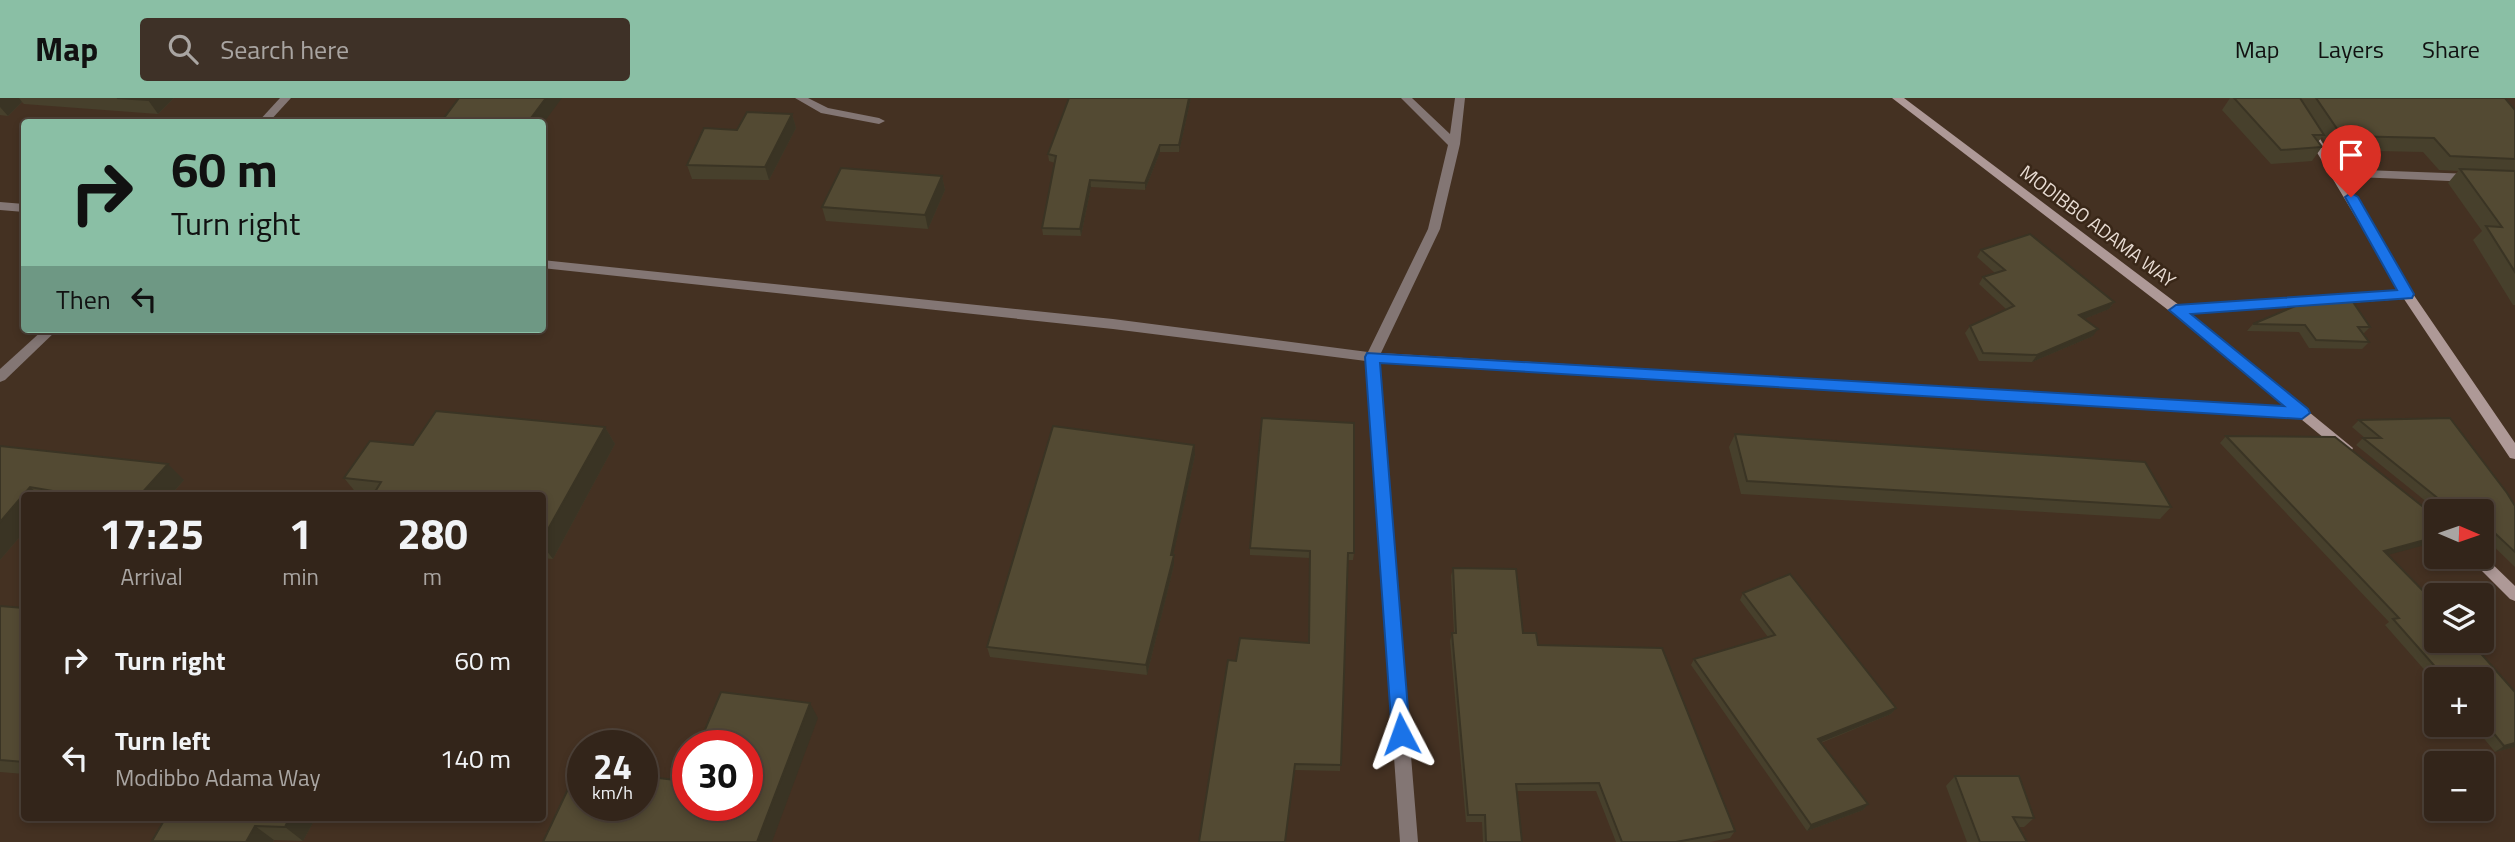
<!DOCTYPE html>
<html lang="en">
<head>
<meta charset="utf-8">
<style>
	:root { --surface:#33251a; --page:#3e3127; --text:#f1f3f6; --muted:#a9a5a2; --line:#4e4239; --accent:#8abfa5 }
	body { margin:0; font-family:"Titillium Web",sans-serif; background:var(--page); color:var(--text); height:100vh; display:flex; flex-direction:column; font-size:26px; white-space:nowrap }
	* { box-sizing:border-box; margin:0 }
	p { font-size:23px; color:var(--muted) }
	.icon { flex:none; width:38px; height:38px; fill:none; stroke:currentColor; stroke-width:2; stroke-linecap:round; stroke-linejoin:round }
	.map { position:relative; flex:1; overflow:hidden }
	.drawer { position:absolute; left:21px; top:394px; width:525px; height:329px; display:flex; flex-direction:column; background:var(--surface); border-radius:7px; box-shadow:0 4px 10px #0003,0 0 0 2px var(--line) }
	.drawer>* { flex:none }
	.top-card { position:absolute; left:21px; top:21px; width:525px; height:214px; border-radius:7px; box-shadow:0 4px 10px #0003,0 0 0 2px var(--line); background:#8abfa5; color:#111; overflow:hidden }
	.needle { width:46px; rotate:92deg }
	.controls { position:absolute; left:2424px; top:401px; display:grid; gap:14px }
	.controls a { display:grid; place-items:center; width:70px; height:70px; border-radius:7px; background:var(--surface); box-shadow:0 4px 10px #0003,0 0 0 2px var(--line); font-size:35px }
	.speed { position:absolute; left:567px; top:632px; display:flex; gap:14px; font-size:35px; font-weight:700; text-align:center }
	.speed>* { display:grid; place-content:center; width:91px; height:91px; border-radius:50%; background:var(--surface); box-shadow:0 4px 10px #0003,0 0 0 2px var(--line); line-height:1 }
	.speed small { font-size:18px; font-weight:400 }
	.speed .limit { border:10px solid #d22; background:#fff; color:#111 }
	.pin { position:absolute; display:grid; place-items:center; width:60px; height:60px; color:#fff; margin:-72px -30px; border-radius:50% 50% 50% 0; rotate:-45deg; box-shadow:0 0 7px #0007 }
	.pin .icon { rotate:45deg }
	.me { position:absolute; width:77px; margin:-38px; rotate:356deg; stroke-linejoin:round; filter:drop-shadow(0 0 5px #0008) }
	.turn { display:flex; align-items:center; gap:24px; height:147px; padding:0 35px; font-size:32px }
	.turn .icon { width:91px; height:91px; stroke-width:2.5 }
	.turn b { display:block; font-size:49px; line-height:60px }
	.then { display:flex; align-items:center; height:66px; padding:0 35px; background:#0003; gap:14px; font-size:26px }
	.eta { display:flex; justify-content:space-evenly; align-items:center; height:119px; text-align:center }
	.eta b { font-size:42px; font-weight:700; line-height:49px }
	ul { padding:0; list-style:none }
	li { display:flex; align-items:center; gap:21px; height:98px; padding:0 35px }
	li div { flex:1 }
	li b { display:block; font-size:26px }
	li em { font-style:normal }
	header { display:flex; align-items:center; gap:42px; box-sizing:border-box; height:98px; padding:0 35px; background:var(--accent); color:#111 }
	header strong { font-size:33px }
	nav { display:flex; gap:38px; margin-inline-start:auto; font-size:24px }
	.search { width:490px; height:63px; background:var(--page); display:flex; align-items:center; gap:18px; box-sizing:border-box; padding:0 24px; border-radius:7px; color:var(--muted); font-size:26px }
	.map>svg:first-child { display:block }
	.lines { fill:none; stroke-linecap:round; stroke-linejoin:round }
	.street { fill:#837674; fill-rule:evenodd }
	.secondary { fill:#ae9997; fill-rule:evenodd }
	.wall { fill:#47402c }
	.shaded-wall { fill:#3a3424 }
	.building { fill:#534a33; stroke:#3a3424; stroke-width:2 }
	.route { fill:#1a73e8; stroke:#114b97; stroke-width:2 }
	.labels { text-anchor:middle; stroke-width:5; stroke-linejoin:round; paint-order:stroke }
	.street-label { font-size:19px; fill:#e8dcd3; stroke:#392718 }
</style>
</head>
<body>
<header>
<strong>Map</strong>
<div class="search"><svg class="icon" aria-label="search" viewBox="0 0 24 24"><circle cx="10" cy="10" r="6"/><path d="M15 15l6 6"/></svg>Search here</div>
<nav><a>Map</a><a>Layers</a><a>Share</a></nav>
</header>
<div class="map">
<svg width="2515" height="744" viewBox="0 0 2515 744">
	<rect width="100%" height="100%" fill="#443122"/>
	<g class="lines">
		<g class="street">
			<path d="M280,0H291L269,24H258Z"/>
			<path d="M795,0H808L828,10L879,20L885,23L879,26L821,15Z"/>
			<path d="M1401,0H1412L1450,36L1455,0H1465L1460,46L1440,131L1381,255L2303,310L2310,315L2303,320L1379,264L1418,744H1400L1366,263L1113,231L542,170V162L1113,221L1368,254L1428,131L1448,47Z"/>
			<path d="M2337,71L2472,76L2478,80L2472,84L2333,78L2331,75Z"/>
			<path d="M0,104L24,106V114L0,112Z"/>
			<path d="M44,231H58L5,282L0,284V271Z"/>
		</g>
		<g class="secondary">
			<path d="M1892,0H1904L2179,207L2399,192L2306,36L2312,33L2316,34L2411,193L2515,345V361L2510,360L2404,201L2189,216L2353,350L2351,354H2341L2172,215Z"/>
			<path d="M2482,456L2515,488V503L2510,501L2467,458H2482Z"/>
		</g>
	</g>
	<g class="wall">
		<path d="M0,0H174L158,16L24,6L22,4L8,18L0,17Z"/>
		<path d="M1191,0L1179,54H1160L1145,92L1091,89L1081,138L1043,137L1042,130L1055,65L1049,63L1048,56Z"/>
		<path d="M2230,0H2505L2515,12V207H2513L2473,142L2482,133L2448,85L2458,73L2439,72L2423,54L2331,52L2322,39L2318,44L2322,49L2312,63L2271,66L2222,12Z"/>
		<path d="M792,16L796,30L769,82L692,81L687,67L737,32Z"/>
		<path d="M942,78L945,92L928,131L826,123L822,109Z"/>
		<path d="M1981,152L2114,204L2109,211L2084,221L2093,238L2032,264L1979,263L1965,235L1970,228L2006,211L1979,186L1983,179L1995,175L1977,159Z"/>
		<path d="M2253,226L2370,229L2363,236L2369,244L2362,251L2309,250L2299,234L2247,233Z"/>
		<path d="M2359,322L2515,408V469L2482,437V413H2438L2356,347L2363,340H2365L2352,329Z"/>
		<path d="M605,329L615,346L553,461L542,460V397H358L344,380L413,347Z"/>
		<path d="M1735,336L2171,409L2160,421L1741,396L1729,349Z"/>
		<path d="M2226,338L2388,457L2515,594V649L2495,654L2472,626H2482V581H2436V585L2385,527L2389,524L2220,345Z"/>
		<path d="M0,348L184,382L171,397H24V434L0,462Z"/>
		<path d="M1195,357L1173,457L1174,467L1147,577L990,559L987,549Z"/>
		<path d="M1250,450L1354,455L1353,462H1347L1340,673L1295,672L1236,563L1309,545L1310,460L1250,457Z"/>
		<path d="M1453,470L1523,535L1538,547L1735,733L1730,740L1710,744H1616L1596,693H1517L1522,744H1483L1482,724H1466L1450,543L1452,535H1454L1451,478Z"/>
		<path d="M1743,495L1896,610L1891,616L1821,645L1868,706L1863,712L1807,733L1691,567L1694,561L1768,539L1740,502Z"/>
		<path d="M0,508L24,510V676L0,674Z"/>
		<path d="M1955,678L2034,720L2024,729H2019L2027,744H1967L1946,688Z"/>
		<path d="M316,719L303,743L274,742L273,744H153L152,743Z"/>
	</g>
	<g class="shaded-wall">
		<path d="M0,0H19L22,4L8,18L0,9Z"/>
		<path d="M150,0H174L158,16L148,2Z"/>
		<path d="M546,0H562L542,27V24H528Z"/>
		<path d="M1189,0H1191L1179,54V47Z"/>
		<path d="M792,16L796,30L769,82L765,69Z"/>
		<path d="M1160,47V54L1145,92V85Z"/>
		<path d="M942,78L945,92L928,131L925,117Z"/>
		<path d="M1090,82L1091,89L1081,138L1080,131Z"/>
		<path d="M2114,204L2109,211L2074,225L2079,217Z"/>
		<path d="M2098,231L2093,238L2032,264L2037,257Z"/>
		<path d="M605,329L615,346L553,461L542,447V442Z"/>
		<path d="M1194,347L1195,357L1172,463L1174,457V467L1147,577L1146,567Z"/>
		<path d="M168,366L184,382L171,397H140Z"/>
		<path d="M30,389L40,397H24V434L0,462V424Z"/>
		<path d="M2436,439V444L2377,460L2384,453Z"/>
		<path d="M810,605L818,620L772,744H757Z"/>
		<path d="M1896,610L1891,616L1814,647L1818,641Z"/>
		<path d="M2515,645V649L2495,654L2504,648Z"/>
		<path d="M1868,706L1863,712L1807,733L1811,727Z"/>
		<path d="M290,719H316L303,743L285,729Z"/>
		<path d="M255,728L274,742L273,744H246Z"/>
	</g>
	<g class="building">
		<path d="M117,0H150L148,2Z"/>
		<path d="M459,0H546L528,24H441Z"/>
		<path d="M1069,0H1189L1179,47H1160L1145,85L1090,82L1080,131L1042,130L1056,58L1048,56Z"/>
		<path d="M2234,0H2300L2324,37H2313L2322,49L2281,52Z"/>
		<path d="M2316,0H2505L2515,12V61L2450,58L2434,40L2342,38Z"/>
		<path d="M747,14L792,16L765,69L687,67L704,30L737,32Z"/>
		<path d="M841,70L942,78L925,117L822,109Z"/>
		<path d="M2460,71L2515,73V174L2486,128L2502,129Z"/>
		<path d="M2030,136L2114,204L2079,217L2098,231L2037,257L1983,255L1970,228L2014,208L1983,179L2005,172L1981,152Z"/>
		<path d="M2351,201L2370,229H2358L2369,244L2316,242L2305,227L2253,226L2305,204Z"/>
		<path d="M436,313L605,329L542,442V397H373L381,384L344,380L370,343L413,347Z"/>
		<path d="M1262,320L1354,325V455H1348L1341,667L1295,666L1285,744H1199L1228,562L1236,563L1240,540L1309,545L1310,453L1250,450Z"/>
		<path d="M2450,320L2507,395L2515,408V454L2484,425L2482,426V413H2446L2445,406L2363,340H2381L2359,322Z"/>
		<path d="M1053,328L1194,347L1171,457H1174L1146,567L987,549Z"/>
		<path d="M1735,336L2145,364L2171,409L1747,383Z"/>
		<path d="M2226,338L2335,339L2436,419V439L2384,453L2436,506V542H2469L2515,594V645L2504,648L2482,621V581H2446L2393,521L2399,520Z"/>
		<path d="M0,348L168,366L140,397H76L30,389L0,424Z"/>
		<path d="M1453,470L1516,471L1523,535H1536L1538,547L1662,550L1735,733L1676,744H1622L1599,685L1516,686L1522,744H1486L1485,717H1468L1452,535H1456Z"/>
		<path d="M1790,476L1896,610L1818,641L1868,706L1811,727L1694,561L1775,537L1743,495Z"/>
		<path d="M0,508L24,510V664L0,662Z"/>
		<path d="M721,594L810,605L757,744H543L578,670L583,671V707H642V678L683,683L688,672V707H747V648H698Z"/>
		<path d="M1955,678H2019L2034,720L2013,719L2027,744H1980Z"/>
		<path d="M166,719H290L285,729L255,728L246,744L152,743Z"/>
	</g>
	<path class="route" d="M2351,95L2358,99L2414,196L2412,200L2191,216L2308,311L2310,315L2302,321L1380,265L1410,636L1408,642L1401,644L1395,642L1392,636L1365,259L1367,255L2284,308L2169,212L2176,207L2397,192L2345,99Z"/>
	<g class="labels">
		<g class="street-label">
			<text transform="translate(2098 128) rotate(37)" y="7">MODIBBO ADAMA WAY</text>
		</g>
	</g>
</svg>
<div class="controls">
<a><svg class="needle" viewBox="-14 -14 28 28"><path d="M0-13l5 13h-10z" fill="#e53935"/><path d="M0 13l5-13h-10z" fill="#a9a5a2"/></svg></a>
<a><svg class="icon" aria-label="layers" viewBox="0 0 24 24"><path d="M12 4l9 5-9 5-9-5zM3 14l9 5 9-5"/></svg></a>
<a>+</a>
<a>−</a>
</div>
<div class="speed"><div>24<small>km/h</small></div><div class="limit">30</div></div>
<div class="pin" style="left:2351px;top:99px;background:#d93025"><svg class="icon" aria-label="arrive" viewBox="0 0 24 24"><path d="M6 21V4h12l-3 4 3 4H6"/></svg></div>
<svg class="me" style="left:1401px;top:636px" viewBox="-20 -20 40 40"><path d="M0-17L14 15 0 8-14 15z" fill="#1a73e8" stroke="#fff" stroke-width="4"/></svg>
<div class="top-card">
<div class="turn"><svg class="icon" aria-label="right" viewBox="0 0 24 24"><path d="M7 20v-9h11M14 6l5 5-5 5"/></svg><div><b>60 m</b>Turn right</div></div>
<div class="then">Then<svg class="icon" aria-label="left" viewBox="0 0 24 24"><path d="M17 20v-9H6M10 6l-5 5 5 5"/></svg></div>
</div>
<section class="drawer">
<div class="eta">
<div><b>17:25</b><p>Arrival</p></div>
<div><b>1</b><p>min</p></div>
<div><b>280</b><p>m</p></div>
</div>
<ul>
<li><svg class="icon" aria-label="right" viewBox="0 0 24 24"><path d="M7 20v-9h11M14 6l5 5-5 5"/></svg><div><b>Turn right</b></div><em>60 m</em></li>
<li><svg class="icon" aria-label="left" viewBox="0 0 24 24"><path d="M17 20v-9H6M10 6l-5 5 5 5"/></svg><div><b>Turn left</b><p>Modibbo Adama Way</p></div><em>140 m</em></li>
</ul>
</section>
</div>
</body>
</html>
